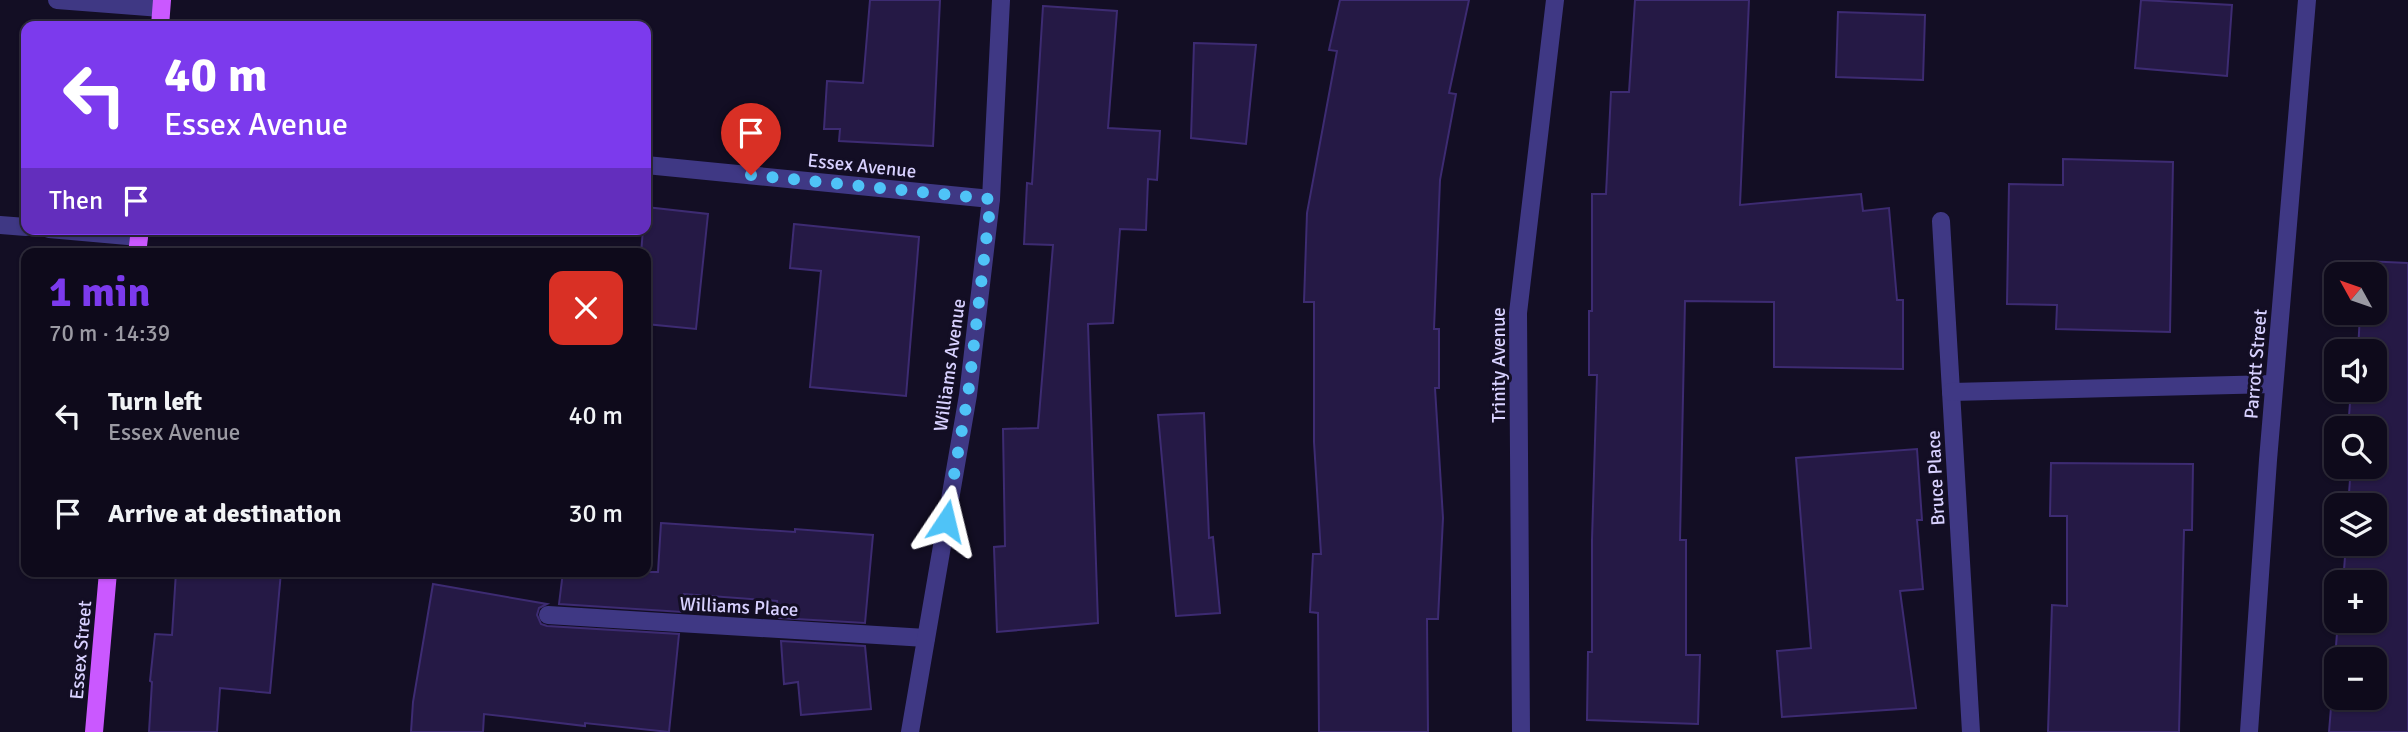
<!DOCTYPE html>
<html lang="en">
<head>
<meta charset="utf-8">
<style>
	:root { --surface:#0e0a1b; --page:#1c1828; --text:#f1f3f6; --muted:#9b9aa3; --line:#2e2b3a; --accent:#7c3aed }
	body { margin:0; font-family:Signika,sans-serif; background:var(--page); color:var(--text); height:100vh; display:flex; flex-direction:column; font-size:26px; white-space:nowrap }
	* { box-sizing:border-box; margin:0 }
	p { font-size:23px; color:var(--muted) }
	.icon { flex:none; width:38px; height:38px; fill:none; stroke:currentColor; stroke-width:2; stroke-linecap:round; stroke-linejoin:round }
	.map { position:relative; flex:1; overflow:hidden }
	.drawer { position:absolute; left:21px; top:248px; width:630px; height:329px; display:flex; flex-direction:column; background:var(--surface); border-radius:14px; box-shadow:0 2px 5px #0004,0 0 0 2px var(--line) }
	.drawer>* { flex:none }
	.hud { position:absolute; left:21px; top:21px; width:630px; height:214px; border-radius:14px; box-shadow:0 2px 5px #0004,0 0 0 2px var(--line); background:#7c3aed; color:#fff; overflow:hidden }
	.needle { width:46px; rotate:310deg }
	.buttons { position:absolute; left:2324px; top:262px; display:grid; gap:14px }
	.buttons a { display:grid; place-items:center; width:63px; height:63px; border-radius:14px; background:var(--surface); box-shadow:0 2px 5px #0004,0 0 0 2px var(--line); font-size:35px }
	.pin { position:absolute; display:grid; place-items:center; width:60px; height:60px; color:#fff; margin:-72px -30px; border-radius:50% 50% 50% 0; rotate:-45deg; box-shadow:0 0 7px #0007 }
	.pin .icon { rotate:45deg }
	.me { position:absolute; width:77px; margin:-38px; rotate:10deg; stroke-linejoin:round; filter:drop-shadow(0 0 5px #0008) }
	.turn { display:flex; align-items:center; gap:24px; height:147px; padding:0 28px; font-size:32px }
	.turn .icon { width:91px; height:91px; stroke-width:2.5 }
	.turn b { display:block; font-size:49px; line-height:60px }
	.then { display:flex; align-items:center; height:66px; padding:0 28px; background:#0003; gap:14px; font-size:26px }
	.round { display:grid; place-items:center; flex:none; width:74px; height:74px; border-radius:14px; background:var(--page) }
	.head { display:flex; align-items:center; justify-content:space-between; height:119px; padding:0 28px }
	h1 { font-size:42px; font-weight:700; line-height:52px; color:var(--accent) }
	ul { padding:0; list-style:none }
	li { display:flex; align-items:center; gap:21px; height:98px; padding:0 28px }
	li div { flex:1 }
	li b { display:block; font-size:26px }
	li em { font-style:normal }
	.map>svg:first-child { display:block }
	.building { fill:#251945; stroke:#3d2b72; stroke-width:2; fill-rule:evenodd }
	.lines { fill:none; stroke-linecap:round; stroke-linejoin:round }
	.minor { stroke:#3f3884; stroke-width:18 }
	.major { stroke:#ca58ff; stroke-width:18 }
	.route { stroke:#4fc3f7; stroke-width:12; stroke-dasharray:0 21.6 }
	.labels { text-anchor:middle; stroke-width:6; stroke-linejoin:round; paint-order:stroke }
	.street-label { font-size:19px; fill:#d8d1ff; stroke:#130e24 }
</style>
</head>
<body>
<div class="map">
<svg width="2408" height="732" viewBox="0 0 2408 732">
	<rect width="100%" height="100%" fill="#130e24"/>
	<g class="building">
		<path d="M870,0H940L933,146L839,141L840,129H824L827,81L863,83Z"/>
		<path d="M1340,0H1469L1449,93L1456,94L1440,180L1434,329H1439V388H1435L1443,518L1438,619H1427L1428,732H1319L1318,613L1310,612L1313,554H1321L1314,442V302H1304L1307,213L1337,51L1329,50Z"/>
		<path d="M1635,0H1749L1740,205L1861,194L1863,211L1889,208L1897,300H1903V369L1774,367V302L1685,301L1680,540H1686V655H1700L1698,724L1587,720L1588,652H1592V540L1597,375H1589V311H1592V194H1606L1611,92H1629Z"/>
		<path d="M2141,0L2232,5L2227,76L2135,68Z"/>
		<path d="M1043,6L1117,11L1108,128L1160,131L1157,180L1148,179L1146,230L1120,229L1113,323L1088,324L1098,623L997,632L994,547L1005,546L1003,429L1038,428L1053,245L1024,244L1027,183L1032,184Z"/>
		<path d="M1838,12L1925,15L1923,80L1836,77Z"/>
		<path d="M1194,43L1256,45L1246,144L1191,138Z"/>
		<path d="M2063,159L2173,162L2170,332L2056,329L2057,305L2007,304L2009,184L2063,185Z"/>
		<path d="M646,207L708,214L696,329L646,324V254H641L643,229H646Z"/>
		<path d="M794,224L919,237L906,396L810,387L821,271L790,268Z"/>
		<path d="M2364,261L2408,263V732H2329L2338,621H2375V583H2343L2346,544H2375V506H2348L2351,467H2375V429H2348L2351,390H2375V352H2358L2360,313H2375V275H2363ZM2336,660H2375V698H2336Z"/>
		<path d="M1204,413L1209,538L1213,537L1220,613L1176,616L1158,415Z"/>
		<path d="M1917,449L1922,520H1917L1923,589L1900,591L1916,708L1782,717L1777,651L1811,648L1796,458Z"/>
		<path d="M2051,463L2193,464L2192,530H2184L2179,732H2048L2052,605L2067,606V516H2050Z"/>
		<path d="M661,523L795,532V529L873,535L865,623L779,618L777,601L684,594L682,612L559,604L563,572H658Z"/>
		<path d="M176,572H281L270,693L220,688L217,732H149L152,682L150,681L155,634L172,635Z"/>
		<path d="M433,584L547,604L539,608L537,615L541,624L547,626L679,634L669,732L585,723V726L484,714L483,732H411L413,702Z"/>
		<path d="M781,641L865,646L871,709L801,715L798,682L784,684Z"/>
	</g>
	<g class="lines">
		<g class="minor">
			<path d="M57,0L161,8"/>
			<path d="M646,165L991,199"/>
			<path d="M1941,221L1971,732"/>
			<path d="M0,225L26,227"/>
			<path d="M49,229L139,237"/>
			<path d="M1951,392L2274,384"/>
			<path d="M548,615L926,638"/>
			<path d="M910,732L968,395L991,199L1001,0"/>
			<path d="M1521,732L1518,313L1555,0"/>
			<path d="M2249,732L2268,460L2307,0"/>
		</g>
		<g class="major">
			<path d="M160,26L162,0"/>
			<path d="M137,254L140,229"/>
			<path d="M94,732L108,572"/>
		</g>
	</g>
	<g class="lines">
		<path class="route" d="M751,175L991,199L968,395L946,521"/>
	</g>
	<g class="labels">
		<g class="street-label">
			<text transform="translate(862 165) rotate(6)" y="7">Essex Avenue</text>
			<text transform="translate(2255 364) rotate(-85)" y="7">Parrott Street</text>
			<text transform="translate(949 365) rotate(-82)" y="7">Williams Avenue</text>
			<text transform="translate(1498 365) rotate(-90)" y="7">Trinity Avenue</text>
			<text transform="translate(1935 478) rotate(-93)" y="7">Bruce Place</text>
			<text transform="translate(739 606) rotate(3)" y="7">Williams Place</text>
			<text transform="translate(80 650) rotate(-85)" y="7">Essex Street</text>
		</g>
	</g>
</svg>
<div class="buttons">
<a><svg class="needle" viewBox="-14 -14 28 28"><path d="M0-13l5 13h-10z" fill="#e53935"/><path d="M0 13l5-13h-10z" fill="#9b9aa3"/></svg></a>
<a><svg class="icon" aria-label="sound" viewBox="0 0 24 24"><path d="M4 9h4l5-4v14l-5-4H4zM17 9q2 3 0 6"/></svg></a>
<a><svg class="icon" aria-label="search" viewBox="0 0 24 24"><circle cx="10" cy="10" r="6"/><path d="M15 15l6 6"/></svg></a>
<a><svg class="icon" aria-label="layers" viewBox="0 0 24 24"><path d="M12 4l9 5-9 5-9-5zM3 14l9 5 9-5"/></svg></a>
<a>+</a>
<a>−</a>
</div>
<div class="pin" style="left:751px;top:175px;background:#d93025"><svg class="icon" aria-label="arrive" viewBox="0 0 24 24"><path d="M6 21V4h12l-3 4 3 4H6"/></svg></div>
<svg class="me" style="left:946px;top:521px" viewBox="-20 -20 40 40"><path d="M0-17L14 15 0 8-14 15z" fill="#4fc3f7" stroke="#fff" stroke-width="4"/></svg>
<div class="hud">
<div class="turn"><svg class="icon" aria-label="left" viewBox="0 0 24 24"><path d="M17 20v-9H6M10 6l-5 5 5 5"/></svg><div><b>40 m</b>Essex Avenue</div></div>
<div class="then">Then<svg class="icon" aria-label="arrive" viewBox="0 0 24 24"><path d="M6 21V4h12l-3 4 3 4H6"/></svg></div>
</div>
<section class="drawer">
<div class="head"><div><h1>1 min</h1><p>70 m · 14:39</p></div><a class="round" style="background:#d93025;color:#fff"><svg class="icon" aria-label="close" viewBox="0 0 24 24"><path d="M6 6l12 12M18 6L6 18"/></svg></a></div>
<ul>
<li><svg class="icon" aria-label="left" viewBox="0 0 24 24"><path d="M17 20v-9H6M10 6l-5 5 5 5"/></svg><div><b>Turn left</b><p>Essex Avenue</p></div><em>40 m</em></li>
<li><svg class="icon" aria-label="arrive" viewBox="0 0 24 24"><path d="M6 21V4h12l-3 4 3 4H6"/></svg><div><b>Arrive at destination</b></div><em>30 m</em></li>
</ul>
</section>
</div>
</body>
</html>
